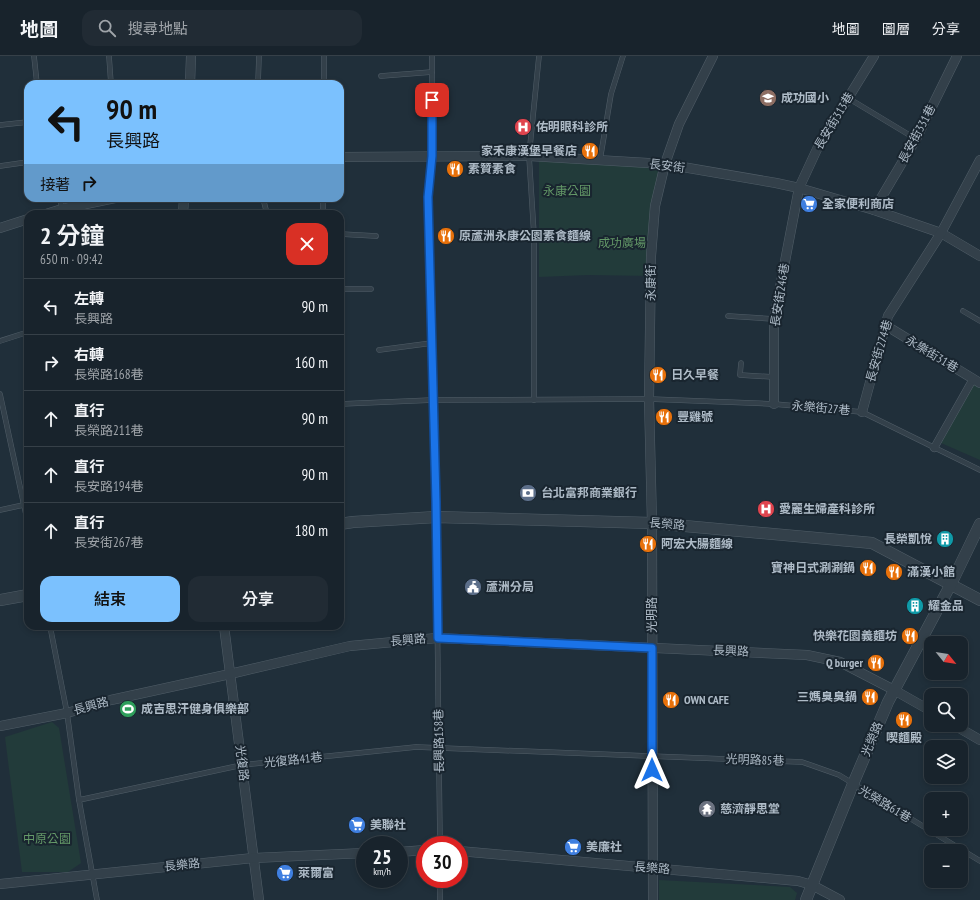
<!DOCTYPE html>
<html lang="zh-TW">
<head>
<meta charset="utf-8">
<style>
	:root { --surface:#18232c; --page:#212b34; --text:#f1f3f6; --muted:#9fa4a9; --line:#364048; --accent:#7bc1fe }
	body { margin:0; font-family:"PT Sans Narrow","Noto Sans TC",sans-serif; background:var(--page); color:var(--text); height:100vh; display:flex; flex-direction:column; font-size:15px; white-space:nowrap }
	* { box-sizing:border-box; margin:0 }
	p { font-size:13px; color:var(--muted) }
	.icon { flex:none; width:22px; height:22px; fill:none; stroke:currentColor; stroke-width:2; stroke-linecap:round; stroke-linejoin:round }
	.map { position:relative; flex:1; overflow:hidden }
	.drawer { position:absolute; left:24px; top:154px; width:320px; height:420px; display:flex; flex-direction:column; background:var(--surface); border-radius:12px; box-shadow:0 2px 6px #0003,0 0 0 1px var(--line) }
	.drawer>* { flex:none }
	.hud { position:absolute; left:24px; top:24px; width:320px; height:122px; border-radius:12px; box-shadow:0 2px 6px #0003,0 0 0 1px var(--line); background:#7bc1fe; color:#111; overflow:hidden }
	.needle { width:26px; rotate:120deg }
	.fabs { position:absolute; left:924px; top:580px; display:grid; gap:8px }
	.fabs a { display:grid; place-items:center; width:44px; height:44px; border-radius:8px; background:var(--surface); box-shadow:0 2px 6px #0003,0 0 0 1px var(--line); font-size:20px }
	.speed { position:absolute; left:356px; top:780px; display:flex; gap:8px; font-size:20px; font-weight:700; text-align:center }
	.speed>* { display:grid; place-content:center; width:52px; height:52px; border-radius:50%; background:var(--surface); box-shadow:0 2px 6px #0003,0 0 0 1px var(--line); line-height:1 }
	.speed small { font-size:10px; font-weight:400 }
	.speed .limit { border:6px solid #d22; background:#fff; color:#111 }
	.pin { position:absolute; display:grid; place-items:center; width:34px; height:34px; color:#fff; margin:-17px; border-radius:8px; box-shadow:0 2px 6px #0006 }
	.me { position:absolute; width:44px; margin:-22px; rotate:0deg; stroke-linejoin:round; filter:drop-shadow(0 0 3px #0008) }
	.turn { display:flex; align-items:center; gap:14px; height:84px; padding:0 16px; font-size:18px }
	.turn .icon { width:52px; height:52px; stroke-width:2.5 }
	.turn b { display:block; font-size:28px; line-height:34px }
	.then { display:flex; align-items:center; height:38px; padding:0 16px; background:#0003; gap:8px; font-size:15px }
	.round { display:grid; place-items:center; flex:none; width:42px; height:42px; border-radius:12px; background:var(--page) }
	.headline { display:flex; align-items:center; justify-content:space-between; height:68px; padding:0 16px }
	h1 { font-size:24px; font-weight:600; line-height:30px }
	.action { display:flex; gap:8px; margin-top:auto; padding:8px 16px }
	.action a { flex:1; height:46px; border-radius:12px; background:var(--accent); color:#111; font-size:16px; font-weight:600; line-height:46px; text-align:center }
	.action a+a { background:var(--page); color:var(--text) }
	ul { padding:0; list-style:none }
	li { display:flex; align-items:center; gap:12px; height:56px; padding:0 16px; border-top:1px solid var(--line) }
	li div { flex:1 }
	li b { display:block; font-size:15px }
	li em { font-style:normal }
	header { display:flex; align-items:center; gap:24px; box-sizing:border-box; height:56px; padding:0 20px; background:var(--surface); border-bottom:1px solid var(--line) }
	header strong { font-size:19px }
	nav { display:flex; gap:22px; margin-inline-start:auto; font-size:14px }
	.search { width:280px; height:36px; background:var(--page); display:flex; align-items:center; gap:10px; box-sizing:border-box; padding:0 14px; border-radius:12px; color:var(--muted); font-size:15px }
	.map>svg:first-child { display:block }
	.green { fill:#223b3a }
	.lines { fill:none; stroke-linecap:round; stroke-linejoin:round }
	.service-casing { stroke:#515e68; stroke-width:5.5 }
	.pedestrian-casing { stroke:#515e68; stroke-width:8 }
	.minor-casing { stroke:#515e68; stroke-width:10 }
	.tertiary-casing { stroke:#515e68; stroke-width:12 }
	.service { stroke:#33404a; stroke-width:4.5 }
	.pedestrian { stroke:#33404a; stroke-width:7 }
	.minor { stroke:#33404a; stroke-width:9 }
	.tertiary { stroke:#33404a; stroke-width:11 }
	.route-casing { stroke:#114b97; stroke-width:10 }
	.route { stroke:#1a73e8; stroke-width:7 }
	.labels { text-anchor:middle; stroke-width:4; stroke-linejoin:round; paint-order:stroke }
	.poi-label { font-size:12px; font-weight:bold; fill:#aebbc7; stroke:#19252f; text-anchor:start }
	.street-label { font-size:12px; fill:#aebbc7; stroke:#19252f }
	.park-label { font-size:12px; fill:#649968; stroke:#19252f }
</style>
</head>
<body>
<header>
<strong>地圖</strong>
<div class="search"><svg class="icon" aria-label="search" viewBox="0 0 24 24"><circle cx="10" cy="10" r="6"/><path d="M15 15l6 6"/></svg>搜尋地點</div>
<nav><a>地圖</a><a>圖層</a><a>分享</a></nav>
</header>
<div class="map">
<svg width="980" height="844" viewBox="0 0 980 844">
	<rect width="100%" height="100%" fill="#202f3a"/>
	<g class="green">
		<path d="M600,104L665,108L655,150L651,220L588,219L539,221V105Z"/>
		<path d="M975,327L980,331V404L941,387Z"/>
		<path d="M52,666L59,672L81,807L68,816H22L5,681Z"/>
		<path d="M659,824L790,831L797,837L795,844H659Z"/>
	</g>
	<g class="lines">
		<defs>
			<g id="service">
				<path d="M34,0L37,28"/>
				<path d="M109,0L111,28"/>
				<path d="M432,0V100L428,141L436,461L440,789"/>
				<path d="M381,20L432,16"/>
				<path d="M258,28L259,0"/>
				<path d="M324,28V0"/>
				<path d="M848,42L916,83"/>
				<path d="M0,69L28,66"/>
				<path d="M600,104L611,38L623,0"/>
				<path d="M0,110L28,106"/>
				<path d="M60,142L62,153"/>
				<path d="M263,142L267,158"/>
				<path d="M323,142V158"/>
				<path d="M340,178L376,180"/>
				<path d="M469,181L534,179"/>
				<path d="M340,233H371"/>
				<path d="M963,255L980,265"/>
				<path d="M728,260L774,263"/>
				<path d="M0,285L28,276"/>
				<path d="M379,294L432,287"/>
				<path d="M741,307L740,319L774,321"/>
				<path d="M0,338L28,468"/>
				<path d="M534,344V179L529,100L539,0"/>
				<path d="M340,348L433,344L649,343L774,348L862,356L980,414"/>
				<path d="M0,454L28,448"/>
				<path d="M50,570L67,657L79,744L97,844"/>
				<path d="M79,744L242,709L416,691L802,706L839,719L980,805"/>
				<path d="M440,823V844"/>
			</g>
			<path id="pedestrian" d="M934,392L973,323"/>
			<g id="minor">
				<path d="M190,28L191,0"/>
				<path d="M340,101L529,100L665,108L776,127L799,132L874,154L941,177L980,200"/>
				<path d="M874,154L916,83L957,0"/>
				<path d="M46,158L62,153L115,142"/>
				<path d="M183,158L184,142"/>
				<path d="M0,172L28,163"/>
				<path d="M885,269L980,327"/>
				<path d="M774,348V263L799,132L818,91L874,0"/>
				<path d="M862,356L888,260L941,177L980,104"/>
				<path d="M224,570L259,844"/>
				<path d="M954,669L980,684"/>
				<path d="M0,670L67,657L111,644L230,618L350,590L437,582L807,599L840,606L894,634L931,655"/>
				<path d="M459,795L798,825L812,829L840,844"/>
				<path d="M399,796L425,794"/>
				<path d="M0,828L253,802L365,797"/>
				<path d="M653,844L652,467L649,343L651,200L655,150L665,108L679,68L713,0"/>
			</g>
			<g id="tertiary">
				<path d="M340,468L353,466L436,461L652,467L872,487L980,544"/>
				<path d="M0,544L28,539"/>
				<path d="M806,844L853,728L888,646L951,528L980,468"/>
			</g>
		</defs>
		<use href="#service" class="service-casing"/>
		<use href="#pedestrian" class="pedestrian-casing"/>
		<use href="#minor" class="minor-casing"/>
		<use href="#tertiary" class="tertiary-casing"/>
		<use href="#service" class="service"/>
		<use href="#pedestrian" class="pedestrian"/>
		<use href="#minor" class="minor"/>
		<use href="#tertiary" class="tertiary"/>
	</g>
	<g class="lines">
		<defs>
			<path id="route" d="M432,44V100L428,141L436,446L438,582L652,592V714"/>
		</defs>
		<use href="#route" class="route-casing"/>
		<use href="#route" class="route"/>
	</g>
	<defs>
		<symbol id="school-disc" viewBox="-11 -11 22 22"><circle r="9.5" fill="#8d6e63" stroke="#19252f"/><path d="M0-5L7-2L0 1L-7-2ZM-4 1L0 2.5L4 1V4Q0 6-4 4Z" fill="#fff"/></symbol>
		<symbol id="hospital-disc" viewBox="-11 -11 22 22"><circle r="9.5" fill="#e0444e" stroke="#19252f"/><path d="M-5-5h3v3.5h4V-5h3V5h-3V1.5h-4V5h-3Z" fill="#fff"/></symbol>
		<symbol id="restaurant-disc" viewBox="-11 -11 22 22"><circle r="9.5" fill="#e8710a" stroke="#19252f"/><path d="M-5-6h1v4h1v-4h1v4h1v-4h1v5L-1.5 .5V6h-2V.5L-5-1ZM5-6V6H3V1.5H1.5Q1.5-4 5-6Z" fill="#fff"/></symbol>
		<symbol id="supermarket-disc" viewBox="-11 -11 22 22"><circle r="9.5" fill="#3f7fe0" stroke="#19252f"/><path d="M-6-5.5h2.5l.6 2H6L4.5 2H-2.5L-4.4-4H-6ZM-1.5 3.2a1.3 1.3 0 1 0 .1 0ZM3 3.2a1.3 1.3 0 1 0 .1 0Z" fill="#fff"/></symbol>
		<symbol id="bank-disc" viewBox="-11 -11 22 22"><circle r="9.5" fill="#5c6f8a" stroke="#19252f"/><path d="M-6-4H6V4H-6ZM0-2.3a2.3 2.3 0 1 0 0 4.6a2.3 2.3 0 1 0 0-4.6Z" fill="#fff"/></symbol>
		<symbol id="building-disc" viewBox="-11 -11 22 22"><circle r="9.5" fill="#0f9aa8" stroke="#19252f"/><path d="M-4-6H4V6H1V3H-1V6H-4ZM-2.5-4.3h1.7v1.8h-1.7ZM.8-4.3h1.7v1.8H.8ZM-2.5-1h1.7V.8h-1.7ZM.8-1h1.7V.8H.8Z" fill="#fff"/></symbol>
		<symbol id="civic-disc" viewBox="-11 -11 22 22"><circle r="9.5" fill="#5c6f8a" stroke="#19252f"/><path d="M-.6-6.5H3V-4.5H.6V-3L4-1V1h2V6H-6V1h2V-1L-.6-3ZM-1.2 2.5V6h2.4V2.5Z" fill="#fff"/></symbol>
		<symbol id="stadium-disc" viewBox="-11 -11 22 22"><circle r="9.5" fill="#2e9e5b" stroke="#19252f"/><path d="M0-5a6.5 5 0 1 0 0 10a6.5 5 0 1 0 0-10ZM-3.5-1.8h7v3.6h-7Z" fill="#fff"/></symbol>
		<symbol id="temple-disc" viewBox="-11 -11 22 22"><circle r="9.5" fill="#6b7280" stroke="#19252f"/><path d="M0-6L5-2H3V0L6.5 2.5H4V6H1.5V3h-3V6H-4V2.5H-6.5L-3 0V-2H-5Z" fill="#fff"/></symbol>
	</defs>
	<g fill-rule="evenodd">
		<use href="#school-disc" x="758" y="32" width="20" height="20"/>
		<use href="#hospital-disc" x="513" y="61" width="20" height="20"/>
		<use href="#restaurant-disc" x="580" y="85" width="20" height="20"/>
		<use href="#restaurant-disc" x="445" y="103" width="20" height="20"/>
		<use href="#supermarket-disc" x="799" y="138" width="20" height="20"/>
		<use href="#restaurant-disc" x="436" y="170" width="20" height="20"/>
		<use href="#restaurant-disc" x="648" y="309" width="20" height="20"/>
		<use href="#restaurant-disc" x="654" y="351" width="20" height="20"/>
		<use href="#bank-disc" x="518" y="427" width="20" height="20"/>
		<use href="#hospital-disc" x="756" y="443" width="20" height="20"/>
		<use href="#building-disc" x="935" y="473" width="20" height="20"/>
		<use href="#restaurant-disc" x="638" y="478" width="20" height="20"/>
		<use href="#restaurant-disc" x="858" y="502" width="20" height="20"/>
		<use href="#restaurant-disc" x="884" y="506" width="20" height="20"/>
		<use href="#civic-disc" x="463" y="521" width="20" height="20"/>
		<use href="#building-disc" x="905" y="540" width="20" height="20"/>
		<use href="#restaurant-disc" x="900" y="570" width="20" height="20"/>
		<use href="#restaurant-disc" x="866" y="597" width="20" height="20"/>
		<use href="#restaurant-disc" x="860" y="631" width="20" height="20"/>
		<use href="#restaurant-disc" x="661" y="634" width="20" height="20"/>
		<use href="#stadium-disc" x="118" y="643" width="20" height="20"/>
		<use href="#restaurant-disc" x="894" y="654" width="20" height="20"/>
		<use href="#temple-disc" x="697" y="743" width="20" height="20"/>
		<use href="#supermarket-disc" x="347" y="759" width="20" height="20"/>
		<use href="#supermarket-disc" x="563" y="781" width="20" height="20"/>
		<use href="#supermarket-disc" x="275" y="807" width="20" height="20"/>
	</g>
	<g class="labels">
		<g class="poi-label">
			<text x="781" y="46">成功國小</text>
			<text x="536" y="75">佑明眼科診所</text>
			<text x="577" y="99" text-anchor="end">家禾康漢堡早餐店</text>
			<text x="468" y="117">素贊素食</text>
			<text x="822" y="152">全家便利商店</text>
			<text x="459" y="184">原蘆洲永康公園素食麵線</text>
			<text x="671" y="323">日久早餐</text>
			<text x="677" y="365">豐雞號</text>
			<text x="541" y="441">台北富邦商業銀行</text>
			<text x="779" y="457">愛麗生婦產科診所</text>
			<text x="932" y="487" text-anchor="end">長榮凱悅</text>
			<text x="661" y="492">阿宏大腸麵線</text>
			<text x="855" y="516" text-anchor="end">寶神日式涮涮鍋</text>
			<text x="907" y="520">滿漢小館</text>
			<text x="486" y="535">蘆洲分局</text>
			<text x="928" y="554">耀金品</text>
			<text x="897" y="584" text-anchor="end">快樂花園義麵坊</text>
			<text x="863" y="611" text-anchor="end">Q burger</text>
			<text x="857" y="645" text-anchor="end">三媽臭臭鍋</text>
			<text x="684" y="648">OWN CAFE</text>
			<text x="141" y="657">成吉思汗健身俱樂部</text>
			<text x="904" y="686" text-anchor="middle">喫麵殿</text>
			<text x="720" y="757">慈濟靜思堂</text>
			<text x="370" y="773">美聯社</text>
			<text x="586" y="795">美廉社</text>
			<text x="298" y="821">萊爾富</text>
		</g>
		<g class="street-label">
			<text transform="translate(834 65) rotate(-59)" y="4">長安街313巷</text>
			<text transform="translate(917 78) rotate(-62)" y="4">長安街331巷</text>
			<text transform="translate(667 110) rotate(7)" y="4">長安街</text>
			<text transform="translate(651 227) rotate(-90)" y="4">永康街</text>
			<text transform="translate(780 239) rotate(-81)" y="4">長安街246巷</text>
			<text transform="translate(879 295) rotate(-74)" y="4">長安街274巷</text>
			<text transform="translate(932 298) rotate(31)" y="4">永樂街31巷</text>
			<text transform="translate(821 352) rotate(5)" y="4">永樂街27巷</text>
			<text transform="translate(667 468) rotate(5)" y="4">長榮路</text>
			<text transform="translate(652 559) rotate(-90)" y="4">光明路</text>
			<text transform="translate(408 584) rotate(-5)" y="4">長興路</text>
			<text transform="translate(731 595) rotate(2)" y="4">長興路</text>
			<text transform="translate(91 650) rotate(-15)" y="4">長興路</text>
			<text transform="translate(872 683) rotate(-67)" y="4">光榮路</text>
			<text transform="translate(439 685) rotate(-91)" y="4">長興路158巷</text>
			<text transform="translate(293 704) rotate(-6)" y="4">光復路41巷</text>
			<text transform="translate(755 704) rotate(2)" y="4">光明路85巷</text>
			<text transform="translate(242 707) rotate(83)" y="4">光復路</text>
			<text transform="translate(885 748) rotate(31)" y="4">光榮路61巷</text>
			<text transform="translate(182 809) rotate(-6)" y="4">長樂路</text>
			<text transform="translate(652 812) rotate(5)" y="4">長樂路</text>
		</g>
		<g class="park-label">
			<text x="567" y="139">永康公園</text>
			<text x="622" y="191">成功廣場</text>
			<text x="47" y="787">中原公園</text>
		</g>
	</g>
</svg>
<div class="fabs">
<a><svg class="needle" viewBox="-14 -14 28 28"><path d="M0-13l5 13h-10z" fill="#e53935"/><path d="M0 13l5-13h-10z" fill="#9fa4a9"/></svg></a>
<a><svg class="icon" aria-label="search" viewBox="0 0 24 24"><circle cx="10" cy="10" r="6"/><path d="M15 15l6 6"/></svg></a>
<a><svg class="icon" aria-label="layers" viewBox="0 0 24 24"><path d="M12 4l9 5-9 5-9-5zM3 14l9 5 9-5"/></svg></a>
<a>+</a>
<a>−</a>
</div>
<div class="speed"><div>25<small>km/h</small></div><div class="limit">30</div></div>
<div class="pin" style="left:432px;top:44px;background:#d93025"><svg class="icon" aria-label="arrive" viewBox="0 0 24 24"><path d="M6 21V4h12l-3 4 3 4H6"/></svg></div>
<svg class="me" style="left:652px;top:714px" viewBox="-20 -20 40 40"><path d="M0-17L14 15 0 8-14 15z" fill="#1a73e8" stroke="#fff" stroke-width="4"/></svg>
<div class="hud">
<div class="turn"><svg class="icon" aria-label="left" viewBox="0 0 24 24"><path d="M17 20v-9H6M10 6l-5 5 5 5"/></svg><div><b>90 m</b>長興路</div></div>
<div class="then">接著<svg class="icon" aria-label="right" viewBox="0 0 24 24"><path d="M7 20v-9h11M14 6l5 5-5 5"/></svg></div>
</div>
<section class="drawer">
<div class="headline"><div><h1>2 分鐘</h1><p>650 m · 09:42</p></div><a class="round" style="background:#d93025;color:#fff"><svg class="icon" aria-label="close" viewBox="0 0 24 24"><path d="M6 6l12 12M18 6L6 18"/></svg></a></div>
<ul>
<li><svg class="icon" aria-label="left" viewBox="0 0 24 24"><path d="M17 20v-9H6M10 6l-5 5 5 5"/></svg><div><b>左轉</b><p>長興路</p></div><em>90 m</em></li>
<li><svg class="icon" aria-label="right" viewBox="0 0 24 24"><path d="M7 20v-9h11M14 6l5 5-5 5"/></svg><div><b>右轉</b><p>長榮路168巷</p></div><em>160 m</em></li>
<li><svg class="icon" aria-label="ahead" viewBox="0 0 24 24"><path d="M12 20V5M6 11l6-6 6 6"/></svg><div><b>直行</b><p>長榮路211巷</p></div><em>90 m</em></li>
<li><svg class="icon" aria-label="ahead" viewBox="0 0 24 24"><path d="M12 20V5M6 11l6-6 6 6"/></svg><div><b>直行</b><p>長安路194巷</p></div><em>90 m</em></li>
<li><svg class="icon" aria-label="ahead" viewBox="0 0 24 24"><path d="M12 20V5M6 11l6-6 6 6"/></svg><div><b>直行</b><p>長安街267巷</p></div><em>180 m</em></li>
</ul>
<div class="action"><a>結束</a><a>分享</a></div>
</section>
</div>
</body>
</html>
